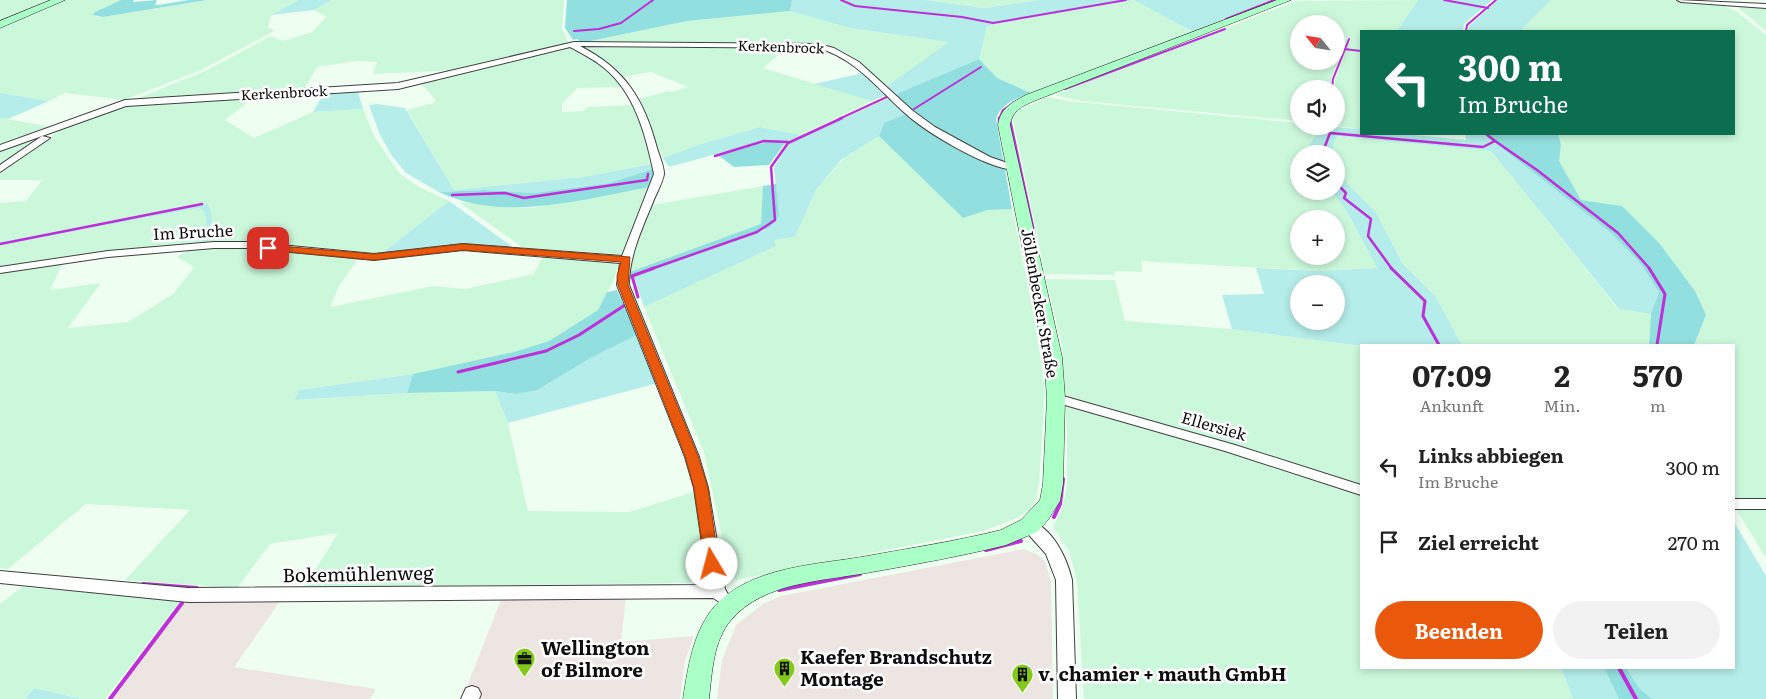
<!DOCTYPE html>
<html lang="de">
<head>
<meta charset="utf-8">
<style>
	:root { --surface:#fff; --page:#f2f2f2; --text:#222; --muted:#767676; --accent:#ea580c }
	body { margin:0; font-family:Literata,serif; background:var(--page); color:var(--text); height:100vh; display:flex; flex-direction:column; font-size:19px; white-space:nowrap }
	* { box-sizing:border-box; margin:0 }
	p { font-size:16px; color:var(--muted) }
	.icon { flex:none; width:28px; height:28px; fill:none; stroke:currentColor; stroke-width:2; stroke-linecap:round; stroke-linejoin:round }
	.map { position:relative; flex:1; overflow:hidden }
	.side { position:absolute; left:1360px; top:344px; width:375px; height:325px; display:flex; flex-direction:column; background:var(--surface); border-radius:0px; box-shadow:0 2px 8px #0003 }
	.side>* { flex:none }
	.hud { position:absolute; left:1360px; top:30px; width:375px; height:105px; border-radius:0px; box-shadow:0 2px 8px #0003; background:#0b6e4f; color:#fff; overflow:hidden }
	.needle { width:32px; rotate:300deg }
	.buttons { position:absolute; left:1290px; top:15px; display:grid; gap:10px }
	.buttons a { display:grid; place-items:center; width:55px; height:55px; border-radius:50%; background:var(--surface); box-shadow:0 2px 8px #0003; font-size:25px }
	.pin { position:absolute; display:grid; place-items:center; width:42px; height:42px; color:#fff; margin:-21px; border-radius:10px; box-shadow:0 2px 8px #0006 }
	.me { position:absolute; width:55px; margin:-28px; rotate:352deg; stroke-linejoin:round; filter:drop-shadow(0 0 4px #0008) }
	.turn { display:flex; align-items:center; gap:18px; height:105px; padding:0 15px; font-size:22px }
	.turn .icon { width:65px; height:65px; stroke-width:2.5 }
	.turn b { display:block; font-size:35px; line-height:42px }
	.eta { display:flex; justify-content:space-evenly; align-items:center; height:85px; text-align:center }
	.eta b { font-size:30px; font-weight:700; line-height:35px }
	.button { display:flex; gap:10px; margin-top:auto; padding:10px 15px }
	.button a { flex:1; height:58px; border-radius:30px; background:var(--accent); color:#fff; font-size:20px; font-weight:700; line-height:58px; text-align:center }
	.button a+a { background:var(--page); color:var(--text) }
	ul { padding:0; list-style:none }
	li { display:flex; align-items:center; gap:15px; height:75px; padding:0 15px }
	li div { flex:1 }
	li b { display:block; font-size:19px }
	li em { font-style:normal }
	.map>svg:first-child { display:block }
	.industrial { fill:#ede5e1 }
	.farmland { fill:#cbf8db; fill-rule:evenodd }
	.green { fill:#b4ede9; fill-rule:evenodd }
	.forest { fill:#92dfdf }
	.lines { fill:none; stroke-linecap:round; stroke-linejoin:round }
	.stream-far3 { stroke:#be2ed9; stroke-width:2 }
	.stream-far2 { stroke:#be2ed9; stroke-width:2.5 }
	.stream-far1 { stroke:#be2ed9; stroke-width:3 }
	.stream { stroke:#be2ed9; stroke-width:4 }
	.street-casing { stroke:#404040; stroke-width:2 }
	.secondary-casing { stroke:#2f2f2f; stroke-width:1 }
	.street { fill:#fff; fill-rule:evenodd }
	.secondary { fill:#a9ffc6; fill-rule:evenodd }
	.route { fill:#ea580c; stroke:#983908 }
	.labels { text-anchor:middle; stroke-width:5; stroke-linejoin:round; paint-order:stroke }
	.far-street-label { font-size:14px; fill:#0d0d0d; stroke:#fff }
	.street-label { font-size:16px; fill:#0d0d0d; stroke:#fff }
	.near-street-label { font-size:19px; fill:#0d0d0d; stroke:#fff }
	.near-poi-label { font-size:19px; font-weight:bold; fill:#0d0d0d; stroke:#fff; text-anchor:start }
</style>
</head>
<body>
<div class="map">
<svg width="1766" height="699" viewBox="0 0 1766 699">
	<rect width="100%" height="100%" fill="#eefff2"/>
	<g class="industrial">
		<path d="M1024,549L1038,555L1045,561L1051,582L1053,699H717L722,660L736,625L763,604L781,596Z"/>
		<path d="M626,598L621,642L694,636L685,661L680,699H462L501,600Z"/>
		<path d="M186,600H281L234,667L376,689L370,699H113Z"/>
	</g>
	<g class="farmland">
		<path d="M0,0H53L0,22Z"/>
		<path d="M65,0H121L95,12V17H103L207,0H299L271,15L268,28L275,30L267,35L201,70L124,100L65,93L49,101L0,93V27Z"/>
		<path d="M332,0H564L562,28L569,44L460,70L373,74L377,62L356,61L317,67L303,91L134,100L207,70L271,36L283,41L312,32L326,17L314,10Z"/>
		<path d="M925,0H1040L984,8Z"/>
		<path d="M1134,0L1193,32L1031,93L997,78L979,59L987,26Z"/>
		<path d="M1418,0L1397,31H1361V51L1346,49L1350,39L1336,36V24H1299V61H1336V38L1347,39L1331,79L1330,89H1299V121L1082,101L1054,95L1296,1Z"/>
		<path d="M1551,0H1671L1724,6L1736,11L1766,35V499H1734V345H1694L1706,315L1622,206L1581,200L1559,161L1561,145L1558,134H1734V31H1520Z"/>
		<path d="M1737,7L1766,8V31L1753,20Z"/>
		<path d="M790,11L850,28L950,42L887,86L842,52L828,45L581,43L687,21Z"/>
		<path d="M582,45L789,46L763,68L872,101L801,135L760,127L698,145L663,158L649,130L639,99L668,91L672,92L688,87L651,72L622,77L613,67L577,46Z"/>
		<path d="M564,48H573L608,68L623,87L577,88L562,104V112L584,111L587,107L634,105L652,164L583,177L454,190L407,110L437,102L420,82Z"/>
		<path d="M1346,50L1361,52V129L1333,126H1336L1335,80Z"/>
		<path d="M255,97L225,120L254,138L313,112L363,109L374,136L400,174L419,187L449,201L381,254H347L207,244L212,228L206,203L0,242V203L26,201L42,180H0V172L62,129L116,107L130,104Z"/>
		<path d="M1049,97L1067,101L1299,123V126H1323L1310,143L1309,154H1299V191H1332L1348,213L1377,268L1318,271L1141,261L1142,272L1114,271L1115,275L1045,274L1013,120L1017,111ZM1299,219H1336V256H1299Z"/>
		<path d="M0,118L53,127L0,147Z"/>
		<path d="M879,136L963,218L988,210L1012,209L1035,320L1045,390L1039,483L1036,498L1030,509L1017,518L983,531L736,580L729,570L704,452L644,307L776,246L773,240L795,237L816,190L842,160Z"/>
		<path d="M1337,136L1491,151L1618,309L1651,314L1649,345H1462L1436,297L1403,264L1375,211L1345,181L1336,161V154H1333L1332,150Z"/>
		<path d="M40,137L43,138L0,167V151Z"/>
		<path d="M763,186L762,224L627,273L652,205Z"/>
		<path d="M650,187L623,257L526,250L459,202L531,208Z"/>
		<path d="M199,208L203,209L207,217V230L201,244L0,268V245Z"/>
		<path d="M235,247L358,259L339,286L330,307L433,286L465,289L534,274L544,255L614,261L618,266L613,282L598,310L549,341L514,352L413,374L299,390L296,400L407,393L495,391L508,423L528,511L629,512L694,492L705,570L699,578L689,583L305,587L338,533L270,544L237,588L125,580L190,510L86,504L8,569L0,568V272L63,262L50,290L101,283L68,328L128,322L173,294L194,267L177,257L189,249Z"/>
		<path d="M1046,279L1115,280L1125,321L1232,329L1361,346V484L1232,444L1228,453L1356,492L1361,486V668H1561L1573,699H1084L1077,581L1069,551L1053,527L1063,505L1067,487V434L1062,346Z"/>
		<path d="M1739,507L1766,508V558L1738,512Z"/>
		<path d="M22,587L181,600L105,699H82L34,688L25,699H0V604Z"/>
	</g>
	<g class="green">
		<path d="M299,0H332L314,10L271,15Z"/>
		<path d="M792,0H925L984,8L1040,0H1270L1193,32L1134,0L987,26L979,59L896,94L887,86L949,42L850,28L790,11Z"/>
		<path d="M1418,0H1441L1471,5L1447,0H1492L1464,24L1463,31H1397Z"/>
		<path d="M1498,0H1551L1520,31H1468L1469,26Z"/>
		<path d="M863,73L888,94L872,101L814,84Z"/>
		<path d="M358,92L363,109L313,112L324,93Z"/>
		<path d="M0,93L49,101L8,119L0,118Z"/>
		<path d="M889,98L906,114L884,123L879,136L841,160L816,190L795,237L774,240L776,246L644,307L634,277L764,230L779,216L774,167L789,143Z"/>
		<path d="M377,104L405,108L454,190L583,177L652,164L653,169L609,183L535,193L484,190L439,192L406,173L392,156L380,135L369,105Z"/>
		<path d="M1323,126L1361,129V134H1404L1466,140L1465,134H1484L1611,233L1640,263L1659,292L1651,314L1619,309L1491,151L1337,136L1332,150L1333,154H1309L1310,143Z"/>
		<path d="M760,127L801,135L786,142L764,141L669,167L663,158L698,145Z"/>
		<path d="M1336,161L1345,181L1375,211L1403,264L1436,297L1462,345L1361,346L1232,329L1222,295L1264,294L1256,268L1318,271L1377,268L1348,213L1332,191H1336ZM1299,284H1336V321H1299Z"/>
		<path d="M449,201L517,250L488,247L381,254Z"/>
		<path d="M207,203C215,216 211,230 207,244H201C206,232 210,222 203,210L199,208L0,245V242Z"/>
		<path d="M639,334L658,383L508,423L495,391L515,394Z"/>
		<path d="M413,374L407,393L295,400L299,390Z"/>
		<path d="M1734,522L1766,576V699H1652L1640,689L1626,668H1734Z"/>
		<path d="M1561,668H1604L1619,699H1573Z"/>
		<path d="M34,688L82,699H25Z"/>
	</g>
	<g class="forest">
		<path d="M121,0H134L133,2L157,0L155,5H159L189,0H207L103,17L93,15L95,12Z"/>
		<path d="M567,0H792L790,11L687,21L581,43L577,39L573,40L565,28Z"/>
		<path d="M979,59L997,78L1031,93C1017,98 1001,103 996,119L1012,209L988,210L963,218L879,136L884,123L913,111L896,94Z"/>
		<path d="M1484,134H1558L1561,145L1559,161L1581,200L1622,206L1659,243L1695,291L1706,315L1694,345H1649L1651,314L1659,292L1640,263L1611,233Z"/>
		<path d="M775,141L785,143L769,165L734,167L719,156L758,144Z"/>
		<path d="M653,169L654,175L650,187C583,199 503,223 439,192L484,190L535,193L609,183Z"/>
		<path d="M776,184L779,216L770,227L627,280V273L761,224L763,186Z"/>
		<path d="M617,290L628,315L639,334L592,357L537,390L515,394L495,391L407,393L413,374L514,352L549,341L598,310L607,292Z"/>
		<path d="M1604,668H1626L1640,689L1652,699H1619Z"/>
	</g>
	<g class="lines">
		<g class="stream-far3">
			<path d="M841,0L855,6L962,17L993,23L1126,0"/>
			<path d="M1444,0L1488,8"/>
			<path d="M1226,19L1274,0"/>
			<path d="M574,31L599,29L621,23L653,0"/>
			<path d="M1466,31L1467,25L1496,0"/>
			<path d="M1344,49L1361,51"/>
			<path d="M1065,89L1225,29"/>
			<path d="M1332,89L1333,79L1349,39"/>
			<path d="M914,109L981,67"/>
			<path d="M839,119L889,96"/>
			<path d="M999,119L1003,110L1016,101"/>
		</g>
		<g class="stream-far2">
			<path d="M1010,120L1036,241"/>
			<path d="M999,124V118"/>
			<path d="M1495,141L1537,170L1618,233L1650,269"/>
			<path d="M1322,154L1330,133L1483,147L1495,141L1486,134"/>
			<path d="M715,156L764,141L788,142"/>
			<path d="M1336,183L1346,193L1344,198L1371,219L1368,236L1392,269"/>
			<path d="M452,195L505,193L524,198L647,180L648,174"/>
			<path d="M0,244L202,204"/>
			<path d="M651,269L757,232L775,220L771,167L788,143L842,118"/>
		</g>
		<g class="stream-far1">
			<path d="M1391,268L1425,301L1423,316L1439,345"/>
			<path d="M1649,268L1665,294L1657,345"/>
			<path d="M638,297L632,276L654,268"/>
			<path d="M458,372L546,351L579,335L625,305"/>
		</g>
		<g class="stream">
			<path d="M1054,517L1060,504L1063,479"/>
			<path d="M986,550L1021,541"/>
			<path d="M143,584L197,588"/>
			<path d="M779,590L860,574"/>
			<path d="M1619,668L1636,699"/>
			<path d="M110,699L182,603"/>
		</g>
		<defs>
			<g id="street">
				<path d="M1677,0L1766,4V8L1681,2Z"/>
				<path d="M574,42L818,44L834,48L859,62L913,111L935,127L990,157L1019,167L1014,170C986,168 927,133 906,114C878,89 855,58 818,48L580,46C625,69 644,99 657,148C659,155 664,166 664,174C663,182 656,194 653,202C642,229 629,256 629,285L699,457L708,488L725,589L729,596L727,601L721,603L713,598L188,602L0,583V571L188,588L708,585L694,488L685,457L617,285L620,263L463,250L374,260L249,248H214L108,257L0,273V267L108,251L214,242H249L374,254L463,244L622,256L654,174C646,136 635,92 603,67C593,59 581,53 570,47L398,89L126,106L42,136L50,138L0,172V165L42,136L0,151V145L125,100L398,83Z"/>
				<path d="M1056,394L1235,445L1361,485V495L1225,451L1051,401L1049,398L1051,395Z"/>
				<rect x="1734" y="499" width="32" height="10"/>
				<path d="M1029,520C1053,528 1067,558 1072,580L1076,699H1058L1056,580L1046,554L1021,526L1024,522Z"/>
				<path d="M472,686L478,688L481,694L479,699H461L466,688Z"/>
			</g>
			<g id="secondary">
				<path d="M51,0H65L0,28V21Z"/>
				<path d="M1277,0H1291L1034,101C1022,106 1012,111 1010,125L1062,357L1065,398L1063,484L1060,501L1048,520L1037,532L1006,545C962,556 917,564 872,572C826,581 764,581 731,620C713,641 712,673 709,699H683C688,667 693,632 714,607C750,566 817,565 867,556C911,548 957,541 1001,530L1021,520L1040,500L1043,484L1047,398L1044,357L998,125C1000,109 1012,102 1026,95Z"/>
			</g>
		</defs>
		<use href="#street" class="street-casing"/>
		<use href="#secondary" class="secondary-casing"/>
		<use href="#street" class="street"/>
		<use href="#secondary" class="secondary"/>
	</g>
	<path class="route" d="M463,244L630,257L628,285L698,456L708,488L719,564L717,567H707L705,564L694,488L685,456L618,285L617,276L621,262L463,250L374,260L268,250L263,248L268,245L374,254Z"/>
	<defs>
		<symbol id="office-pin" viewBox="-11 -11 22 30"><path d="M0 17L-7.5 6A9.5 9.5 0 1 1 7.5 6Z" fill="#83c919" stroke="#fff"/><path d="M-6-3h4V-5.5h4V-3h4V5H-6ZM-1-4.5V-3h2v-1.5ZM-6 0V1H6V0Z" fill="#111"/></symbol>
		<symbol id="building-pin" viewBox="-11 -11 22 30"><path d="M0 17L-7.5 6A9.5 9.5 0 1 1 7.5 6Z" fill="#83c919" stroke="#fff"/><path d="M-4-6H4V6H1V3H-1V6H-4ZM-2.5-4.3h1.7v1.8h-1.7ZM.8-4.3h1.7v1.8H.8ZM-2.5-1h1.7V.8h-1.7ZM.8-1h1.7V.8H.8Z" fill="#111"/></symbol>
	</defs>
	<g fill-rule="evenodd">
		<use href="#office-pin" x="512" y="646" width="25" height="34"/>
		<use href="#building-pin" x="772" y="656" width="25" height="34"/>
		<use href="#building-pin" x="1010" y="662" width="25" height="34"/>
	</g>
	<g class="labels">
		<g class="far-street-label">
			<text transform="translate(781 47) rotate(2)" y="5">Kerkenbrock</text>
			<text transform="translate(284 93) rotate(-3)" y="5">Kerkenbrock</text>
		</g>
		<g class="street-label">
			<text transform="translate(193 232) rotate(-3)" y="6">Im Bruche</text>
			<text transform="translate(1040 303) rotate(80)" y="6">Jöllenbecker Straße</text>
			<text transform="translate(1214 426) rotate(16)" y="6">Ellersiek</text>
		</g>
		<g class="near-street-label">
			<text transform="translate(358 574) rotate(-1)" y="7">Bokemühlenweg</text>
		</g>
		<g class="near-poi-label">
			<text x="541" y="655">Wellington<tspan x="541" dy="22">of Bilmore</tspan></text>
			<text x="800" y="664">Kaefer Brandschutz<tspan x="800" dy="22">Montage</tspan></text>
			<text x="1038" y="681">v. chamier + mauth GmbH</text>
		</g>
	</g>
</svg>
<div class="buttons">
<a><svg class="needle" viewBox="-14 -14 28 28"><path d="M0-13l5 13h-10z" fill="#e53935"/><path d="M0 13l5-13h-10z" fill="#767676"/></svg></a>
<a><svg class="icon" aria-label="sound" viewBox="0 0 24 24"><path d="M4 9h4l5-4v14l-5-4H4zM17 9q2 3 0 6"/></svg></a>
<a><svg class="icon" aria-label="layers" viewBox="0 0 24 24"><path d="M12 4l9 5-9 5-9-5zM3 14l9 5 9-5"/></svg></a>
<a>+</a>
<a>−</a>
</div>
<div class="pin" style="left:268px;top:248px;background:#d93025"><svg class="icon" aria-label="arrive" viewBox="0 0 24 24"><path d="M6 21V4h12l-3 4 3 4H6"/></svg></div>
<svg class="me" style="left:712px;top:564px" viewBox="-20 -20 40 40"><circle r="19" fill="#fff"/><path d="M0-13L10 11 0 6-10 11z" fill="#ea580c"/></svg>
<div class="hud">
<div class="turn"><svg class="icon" aria-label="left" viewBox="0 0 24 24"><path d="M17 20v-9H6M10 6l-5 5 5 5"/></svg><div><b>300 m</b>Im Bruche</div></div>
</div>
<section class="side">
<div class="eta">
<div><b>07:09</b><p>Ankunft</p></div>
<div><b>2</b><p>Min.</p></div>
<div><b>570</b><p>m</p></div>
</div>
<ul>
<li><svg class="icon" aria-label="left" viewBox="0 0 24 24"><path d="M17 20v-9H6M10 6l-5 5 5 5"/></svg><div><b>Links abbiegen</b><p>Im Bruche</p></div><em>300 m</em></li>
<li><svg class="icon" aria-label="arrive" viewBox="0 0 24 24"><path d="M6 21V4h12l-3 4 3 4H6"/></svg><div><b>Ziel erreicht</b></div><em>270 m</em></li>
</ul>
<div class="button"><a>Beenden</a><a>Teilen</a></div>
</section>
</div>
</body>
</html>
